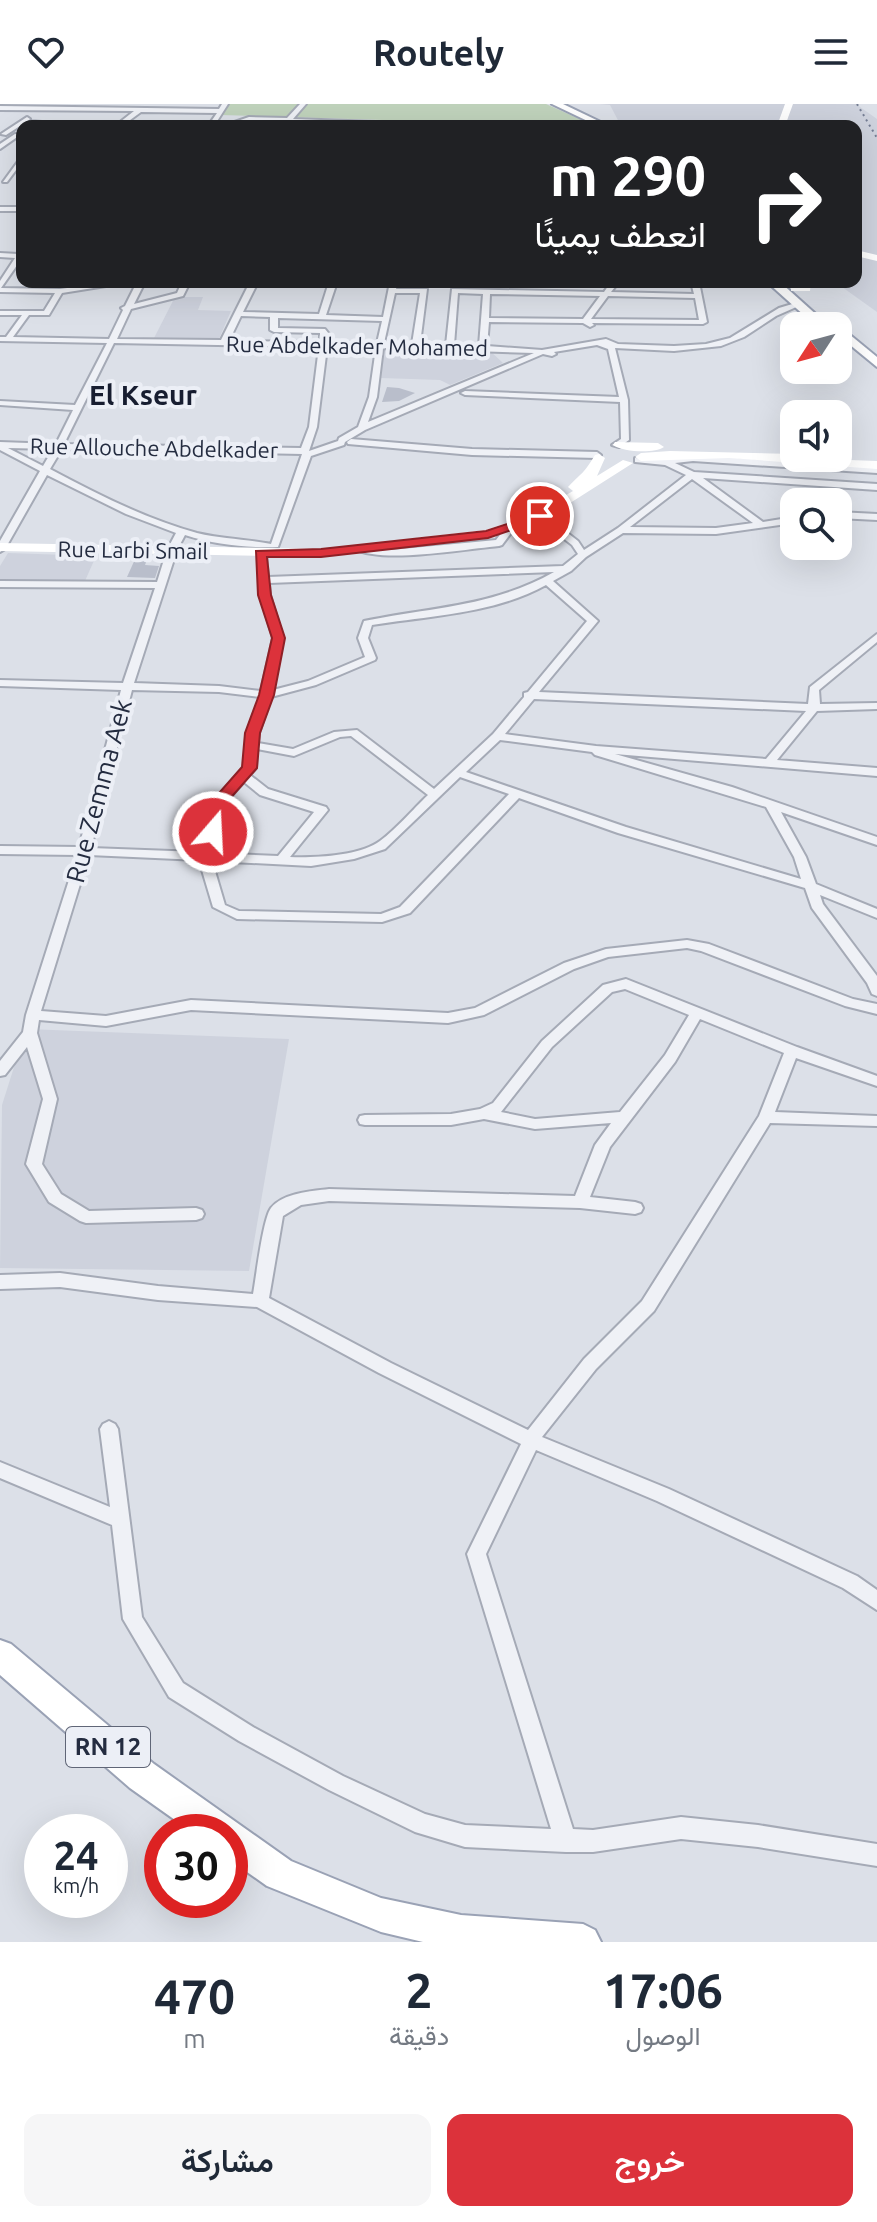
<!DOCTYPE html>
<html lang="ar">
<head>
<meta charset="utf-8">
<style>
	:root { --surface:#fff; --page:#f6f6f7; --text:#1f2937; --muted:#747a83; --accent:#dc323b }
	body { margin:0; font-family:Ubuntu,Vazirmatn,sans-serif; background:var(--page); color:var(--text); direction:rtl; height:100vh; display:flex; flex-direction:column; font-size:30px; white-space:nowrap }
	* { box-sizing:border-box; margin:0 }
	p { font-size:26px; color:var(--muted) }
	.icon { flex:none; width:44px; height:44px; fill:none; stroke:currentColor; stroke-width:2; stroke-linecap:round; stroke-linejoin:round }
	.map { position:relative; height:1838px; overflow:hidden; direction:ltr }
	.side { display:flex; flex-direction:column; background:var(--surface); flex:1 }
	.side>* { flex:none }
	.guide { position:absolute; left:16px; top:16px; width:846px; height:168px; border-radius:16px; box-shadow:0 8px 32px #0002; direction:rtl; background:#202124; color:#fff; overflow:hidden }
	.needle { width:52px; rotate:234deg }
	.fabs { position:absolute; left:780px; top:208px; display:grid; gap:16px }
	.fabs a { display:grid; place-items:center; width:72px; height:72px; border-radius:16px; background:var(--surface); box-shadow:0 8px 32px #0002; font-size:40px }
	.speed { position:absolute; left:24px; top:1710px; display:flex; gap:16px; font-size:40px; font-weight:700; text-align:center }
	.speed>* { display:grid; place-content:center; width:104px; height:104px; border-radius:50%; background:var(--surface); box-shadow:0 8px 32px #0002; line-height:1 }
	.speed small { font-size:20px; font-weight:400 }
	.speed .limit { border:12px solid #d22; background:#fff; color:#111 }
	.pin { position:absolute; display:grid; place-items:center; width:68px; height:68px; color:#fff; margin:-34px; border:4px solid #fff; border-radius:50%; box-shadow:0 2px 8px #0007 }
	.me { position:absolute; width:88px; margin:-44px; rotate:19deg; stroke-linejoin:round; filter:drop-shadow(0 0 6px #0008) }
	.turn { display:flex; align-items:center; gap:28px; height:168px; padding:0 24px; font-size:36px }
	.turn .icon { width:104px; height:104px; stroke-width:2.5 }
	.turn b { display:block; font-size:56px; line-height:68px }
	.eta { display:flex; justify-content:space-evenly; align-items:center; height:136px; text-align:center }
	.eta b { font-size:48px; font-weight:600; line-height:56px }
	.cta { display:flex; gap:16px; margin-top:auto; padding:16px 24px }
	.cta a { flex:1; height:92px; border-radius:16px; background:var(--accent); color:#fff; font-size:32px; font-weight:600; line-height:92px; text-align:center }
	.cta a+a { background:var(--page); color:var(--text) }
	header { display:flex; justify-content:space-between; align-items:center; height:104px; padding:0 24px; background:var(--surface); font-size:36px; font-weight:600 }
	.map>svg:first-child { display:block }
	.built { fill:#ced2dd }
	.green { fill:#c0d3bc }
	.building { fill:#b9becb }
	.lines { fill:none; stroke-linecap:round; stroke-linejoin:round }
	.street-casing { stroke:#a5aab6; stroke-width:4 }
	.primary-casing { stroke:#9aa2b5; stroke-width:4 }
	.street { fill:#eff1f6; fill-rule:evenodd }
	.secondary { fill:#fff; fill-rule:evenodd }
	.primary { fill:#fff; fill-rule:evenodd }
	.rail { stroke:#747d93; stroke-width:2; stroke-dasharray:2 4; stroke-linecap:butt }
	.route { fill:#dc323b; stroke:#8f2026; stroke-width:2 }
	.labels { text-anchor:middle; stroke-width:8; stroke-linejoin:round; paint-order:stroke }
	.far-street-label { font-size:22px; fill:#242c40; stroke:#eceff6 }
	.shield { fill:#eceff6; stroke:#606677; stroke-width:2 }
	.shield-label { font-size:24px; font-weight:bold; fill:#242c40 }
	.street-label { font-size:26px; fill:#242c40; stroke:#eceff6 }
	.far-district-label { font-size:28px; font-weight:bold; fill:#171d30; stroke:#eceff6 }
</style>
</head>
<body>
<header><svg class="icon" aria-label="menu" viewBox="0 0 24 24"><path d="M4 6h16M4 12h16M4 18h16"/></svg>Routely<svg class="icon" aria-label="heart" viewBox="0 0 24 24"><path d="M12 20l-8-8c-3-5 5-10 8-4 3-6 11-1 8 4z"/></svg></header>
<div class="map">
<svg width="877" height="1838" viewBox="0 0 877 1838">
	<rect width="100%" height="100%" fill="#dce0e8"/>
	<g class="built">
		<path d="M600,0H856L877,15V208L835,178H856V22H621L610,1Z"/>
		<path d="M175,193H203L198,206L231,207L218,237L153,236Z"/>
		<path d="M384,245L490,247L503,259L450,281L440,276L381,274Z"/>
		<path d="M8,449L96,452L85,477L0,476V462Z"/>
		<path d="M26,925L289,935L249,1167L0,1164L2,1001Z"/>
	</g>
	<path class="green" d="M230,0H546L584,17L520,22L478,19L220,11Z"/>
	<g class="building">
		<path d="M387,283L399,284L415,289L399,297L382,298Z"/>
		<path d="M136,453H148L145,461L159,462L155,474L127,473Z"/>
	</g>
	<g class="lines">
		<defs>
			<g id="street">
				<path d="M222,0H228L214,22H208L217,9L141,8L122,22H115L134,7L0,6V2L219,5Z"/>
				<path d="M300,0H306L293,15L486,22L290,18L286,21L284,18L249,17L232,22L226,21L249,13L287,14Z"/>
				<path d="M27,13L30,15L28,17L98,22L23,20L6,31L1,30Z"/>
				<path d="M15,30L20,31L0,45V40Z"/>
				<path d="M22,52V58L7,78H3Z"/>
				<rect x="0" y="103" width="22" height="4"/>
				<path d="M22,147V154L1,184L60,185L111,178H131L62,189L49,211H29L13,233L109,235L123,206L121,204L125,202L137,178H145L134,200L177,189L182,178H190L183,192L131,205L117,235L221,236L250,178H258L243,208L319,210L329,178H337L326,211L383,213L390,178H398L396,185H427L420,240L446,241L452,185L604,188L611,178H619L611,188L694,190L691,178H699L707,218L703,220L592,219L594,221L590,223L583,219L489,218L487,242L542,246L606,235L618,240L674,242L706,240L730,234L779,204L799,198L803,200L776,212L744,233L721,242L674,247L615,244L628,296L629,336L619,343L612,341L621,335L620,298L465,291L461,289L465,287L619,293L608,245L597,241L554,248L556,250L552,252L543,250L365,326L345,338L344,341L311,352L278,443C248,444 216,441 185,431L177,446L134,579L219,582L261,587L273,534L260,491L258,447L265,445L270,448L266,451L268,473L563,462L578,450L572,441L537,414V410H543L578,437L584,446L618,424L686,371L665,361L635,358V354L659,356L693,351L877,363V369L693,357L675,359L694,368L877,380V386L703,374L763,418L794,413V419L716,430L623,429L586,453L571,467L553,477L598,517L539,588L808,600L810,583L877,530V538L819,586L820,600L877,599V605L817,607L777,656L877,664V672L615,650L732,683L877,733V741L781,708L806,753L816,780L877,805V814L820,791L823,800L877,872V892L872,890L867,879L812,804L805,784L618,729L519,694L410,809L382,818L237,815L213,803L199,756L89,751L41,907L106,912L191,896L448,909L475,904L564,859L606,845L687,836L709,840L853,895L877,900V910L845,902L701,847L687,844L608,853L574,865L484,911L448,919L191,906L106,922L39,916L37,929L57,995L42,1060L61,1090L89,1107L196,1104L202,1106L204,1110L202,1114L196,1116L86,1119L80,1117L49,1098L26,1060L43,995L27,943L5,971L0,972V957L23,928L26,911L77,751L0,750V742L79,743L121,586L0,582V576L123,579L155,484L0,483V477L157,478L167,446L176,429L126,410L47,371L5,445L0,448V437L40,367L0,346V338L56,340L73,306L0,301V297L75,301L107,239L0,237V233H6L22,211H0V207H44L55,189L0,188V177L15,154L0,153V149L18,150ZM395,189H420L412,240L384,239ZM458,189L483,190L479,242L454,241ZM490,190L600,192L583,215L489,214ZM608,192L695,194L699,216L591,215ZM241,212L270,213V226L274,228L320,229V238L229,237ZM278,214L382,217L377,239L328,238L329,230L325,225L278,224ZM114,239L319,243L309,323L301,344L64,340ZM327,243L376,244L369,293L358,323L339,334L338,337L309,347L317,323ZM383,244L534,249L368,318L377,293ZM8,344L53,345L43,362ZM62,345L302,350L271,440C246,435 222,435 197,429C146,415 97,390 50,365ZM692,375L753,419L716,424L630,423ZM554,468C492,503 432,503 364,517L358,534L365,553L308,577L273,586L283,534L270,491L269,479ZM546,481L587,517L528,588L524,589V593L493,630L434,685L357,626L334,628L293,645L258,639L259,629L271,593L316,581L375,556L376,554L368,534L372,521C429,512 494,510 546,481ZM132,586L219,588L260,593L247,629L244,663L214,697L199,748L91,744ZM534,595L806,607L766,655L596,642L505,630ZM351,632L428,691C414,704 393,729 377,739C356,752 314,754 290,753L328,706L326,703L268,685L250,671L256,664L257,645L294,652L340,633ZM500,636L592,648L595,651L766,703L794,753L801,775L626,723L466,668ZM460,673L509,690L400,803L381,810L239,807L225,801L212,757L311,762L354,755L385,745ZM244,678L260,691L314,708L278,752L211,749L226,698Z"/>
				<path d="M351,335L472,345L597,348L601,351L597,354L472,351L348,340L347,338Z"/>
				<path d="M838,408L877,410V416L838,414Z"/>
				<path d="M509,422L514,425L502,441L499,442C466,445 382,460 355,445L360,442L391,446L496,436L506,423Z"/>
				<path d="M626,875L797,943L877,972V982L796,954L775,1008L877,1012V1022L770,1019L654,1207L596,1265L542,1333L669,1385L857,1472L877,1486V1506L843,1484L657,1397L536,1346L486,1450L573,1725L593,1726L681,1713L758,1721L877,1740V1762L758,1743L681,1735L593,1748H566L465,1743L415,1728L329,1686L239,1637L169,1593L123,1515L112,1421L0,1374V1358L110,1403L100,1325L103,1320L109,1317L115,1320L118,1325L142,1513L183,1579L253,1623L343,1672L425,1710L465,1721L551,1725L467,1450L521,1340L379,1269L257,1203L158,1196L60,1183L0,1185V1171L60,1169L158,1182L253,1190C256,1174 263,1114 271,1104C283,1089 311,1087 329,1085L575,1092L595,1041L611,1019L535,1025L484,1015L451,1021H365L360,1020L358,1016L360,1012L365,1011L451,1010L480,1005L493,999L542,937L603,881ZM625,885L689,911L665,951L620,1008L535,1015L501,1008L552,943L612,888ZM700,915L784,949L759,1012L642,1197L584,1255L528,1326L391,1259L269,1194L283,1112L301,1101L329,1097L580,1104L635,1110L641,1108L643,1104L641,1100L635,1098L590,1093L610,1043L675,958Z"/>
			</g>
			<g id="primary">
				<path d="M552,0H563L609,22H598Z"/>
				<path d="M767,178H780L829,222H816Z"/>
				<path d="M838,221L877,253V263L838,231Z"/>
				<path d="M0,1536L11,1540L154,1660L291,1757L381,1794L461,1811L583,1820L595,1826L601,1838H423L381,1828L267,1782L230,1756V1728H192L130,1684L0,1571Z"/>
			</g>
		</defs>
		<use href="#street" class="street-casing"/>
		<use href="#primary" class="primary-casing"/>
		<use href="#street" class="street"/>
		<g class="secondary">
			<path d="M785,0H793L785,22H777Z"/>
			<path d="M856,146L877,151V157L856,152Z"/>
			<path d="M801,178H811L810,187H791V183L801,182Z"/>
			<path d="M615,338L658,339L664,343C654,350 623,348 613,341Z"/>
			<path d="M670,347L794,350V354L877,357V365L729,354L641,357L635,353L641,349Z"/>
			<path d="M599,350L605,354L597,372L623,356L633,359L545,415L488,434L321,453L0,447V439L321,445L486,426L535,409L573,387L568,383C582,368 583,371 595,351Z"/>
		</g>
		<use href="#primary" class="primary"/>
		<path class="rail" d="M857,0L877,34"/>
	</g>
	<path class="route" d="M540,409L544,410V415L488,434L321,453H267L271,491L285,534L274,591L260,629L257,664L227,698L219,732H207L205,728L212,697L242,663L245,629L259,591L272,534L258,491L256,447L321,445L486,427Z"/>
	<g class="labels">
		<g class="far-street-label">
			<text transform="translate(357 242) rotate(1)" y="8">Rue Abdelkader Mohamed</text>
			<text transform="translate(154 344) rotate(1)" y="8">Rue Allouche Abdelkader</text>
			<text transform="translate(133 446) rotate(1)" y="8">Rue Larbi Smail</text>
		</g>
		<rect class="shield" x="66" y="1623" width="84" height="40" rx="6"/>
		<g class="shield-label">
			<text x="108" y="1651">RN 12</text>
		</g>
		<g class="street-label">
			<text transform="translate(99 687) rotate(-75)" y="9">Rue Zemma Aek</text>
		</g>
		<g class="far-district-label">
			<text x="143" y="301">El Kseur</text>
		</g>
	</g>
</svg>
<div class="fabs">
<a><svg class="needle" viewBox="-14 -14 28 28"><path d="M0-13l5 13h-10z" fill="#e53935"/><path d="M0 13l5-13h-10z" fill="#747a83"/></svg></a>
<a><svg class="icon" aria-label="sound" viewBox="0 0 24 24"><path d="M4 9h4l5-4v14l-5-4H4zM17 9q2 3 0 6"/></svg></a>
<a><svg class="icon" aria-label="search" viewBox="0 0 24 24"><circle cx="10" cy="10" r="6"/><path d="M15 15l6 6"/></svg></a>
</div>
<div class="speed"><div>24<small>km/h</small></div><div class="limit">30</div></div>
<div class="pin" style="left:540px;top:412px;background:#d93025"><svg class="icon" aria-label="arrive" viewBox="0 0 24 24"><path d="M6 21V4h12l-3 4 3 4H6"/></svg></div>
<svg class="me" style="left:213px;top:728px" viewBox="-20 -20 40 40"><circle r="17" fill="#dc323b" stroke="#fff" stroke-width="3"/><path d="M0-11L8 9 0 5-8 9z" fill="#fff"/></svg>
<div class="guide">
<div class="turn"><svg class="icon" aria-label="right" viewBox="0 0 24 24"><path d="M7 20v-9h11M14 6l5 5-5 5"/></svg><div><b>290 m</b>انعطف يمينًا</div></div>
</div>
</div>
<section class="side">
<div class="eta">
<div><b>17:06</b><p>الوصول</p></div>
<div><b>2</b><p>دقيقة</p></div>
<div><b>470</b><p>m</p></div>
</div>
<div class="cta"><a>خروج</a><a>مشاركة</a></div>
</section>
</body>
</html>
